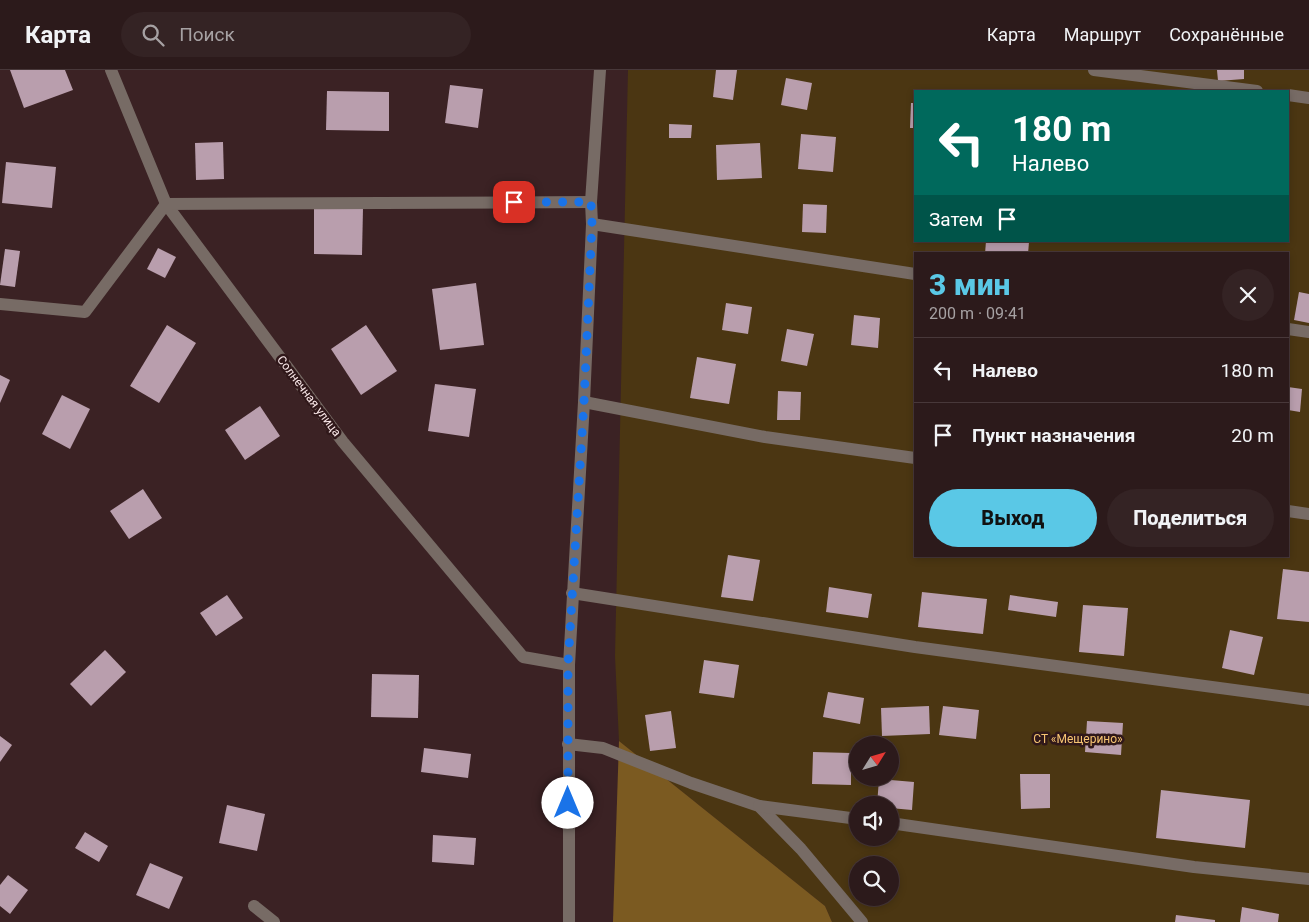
<!DOCTYPE html>
<html lang="ru">
<head>
<meta charset="utf-8">
<style>
	:root { --surface:#2c1a1b; --page:#342324; --text:#f1f3f6; --muted:#a6a1a3; --line:#48383a; --accent:#5ac8e6 }
	body { margin:0; font-family:Roboto,sans-serif; background:var(--page); color:var(--text); height:100vh; display:flex; flex-direction:column; font-size:19px; white-space:nowrap }
	* { box-sizing:border-box; margin:0 }
	p { font-size:16px; color:var(--muted) }
	.icon { flex:none; width:28px; height:28px; fill:none; stroke:currentColor; stroke-width:2; stroke-linecap:round; stroke-linejoin:round }
	.map { position:relative; flex:1; overflow:hidden }
	.drawer { position:absolute; left:914px; top:182px; width:375px; height:305px; display:flex; flex-direction:column; background:var(--surface); border-radius:0px; box-shadow:0 2px 8px #0003,0 0 0 1px var(--line) }
	.drawer>* { flex:none }
	.hud { position:absolute; left:914px; top:20px; width:375px; height:152px; border-radius:0px; box-shadow:0 2px 8px #0003,0 0 0 1px var(--line); background:#00695c; color:#fff; overflow:hidden }
	.needle { width:32px; rotate:53deg }
	.controls { position:absolute; left:849px; top:666px; display:grid; gap:10px }
	.controls a { display:grid; place-items:center; width:50px; height:50px; border-radius:50%; background:var(--surface); box-shadow:0 2px 8px #0003,0 0 0 1px var(--line); font-size:25px }
	.pin { position:absolute; display:grid; place-items:center; width:42px; height:42px; color:#fff; margin:-21px; border-radius:10px; box-shadow:0 2px 8px #0006 }
	.me { position:absolute; width:55px; margin:-28px; rotate:0deg; stroke-linejoin:round; filter:drop-shadow(0 0 4px #0008) }
	.turn { display:flex; align-items:center; gap:18px; height:105px; padding:0 15px; font-size:22px }
	.turn .icon { width:65px; height:65px; stroke-width:2.5 }
	.turn b { display:block; font-size:35px; line-height:42px }
	.then { display:flex; align-items:center; height:48px; padding:0 15px; background:#0003; gap:10px; font-size:19px }
	.round { display:grid; place-items:center; flex:none; width:52px; height:52px; border-radius:26px; background:var(--page) }
	.overview { display:flex; align-items:center; justify-content:space-between; height:85px; padding:0 15px }
	h1 { font-size:30px; font-weight:800; line-height:38px; color:var(--accent) }
	.cta { display:flex; gap:10px; margin-top:auto; padding:10px 15px }
	.cta a { flex:1; height:58px; border-radius:30px; background:var(--accent); color:#111; font-size:20px; font-weight:800; line-height:58px; text-align:center }
	.cta a+a { background:var(--page); color:var(--text) }
	ul { padding:0; list-style:none }
	li { display:flex; align-items:center; gap:15px; height:65px; padding:0 15px; border-top:1px solid var(--line) }
	li div { flex:1 }
	li b { display:block; font-size:19px }
	li em { font-style:normal }
	header { display:flex; align-items:center; gap:30px; box-sizing:border-box; height:70px; padding:0 25px; background:var(--surface); border-bottom:1px solid var(--line) }
	header strong { font-size:24px }
	nav { display:flex; gap:28px; margin-inline-start:auto; font-size:18px }
	.search { width:350px; height:45px; background:var(--page); display:flex; align-items:center; gap:12px; box-sizing:border-box; padding:0 18px; border-radius:28px; color:var(--muted); font-size:19px }
	.map>svg:first-child { display:block }
	.green { fill:#4b3612; fill-rule:evenodd }
	.forest { fill:#7b5a21 }
	.building { fill:#b99ead }
	.lines { fill:none; stroke-linecap:round; stroke-linejoin:round }
	.minor { stroke:#776b65; stroke-width:12 }
	.route { stroke:#1a73e8; stroke-width:9; stroke-dasharray:0 16.2 }
	.labels { text-anchor:middle; stroke-width:5; stroke-linejoin:round; paint-order:stroke }
	.street-label { font-size:12px; fill:#fae8e9; stroke:#30181a }
	.park-label { font-size:12px; fill:#f7c573; stroke:#30181a }
</style>
</head>
<body>
<header>
<strong>Карта</strong>
<div class="search"><svg class="icon" aria-label="search" viewBox="0 0 24 24"><circle cx="10" cy="10" r="6"/><path d="M15 15l6 6"/></svg>Поиск</div>
<nav><a>Карта</a><a>Маршрут</a><a>Сохранённые</a></nav>
</header>
<div class="map">
<svg width="1309" height="852" viewBox="0 0 1309 852">
	<rect width="100%" height="100%" fill="#3b2224"/>
	<path class="green" d="M628,0H1309V852H832L825,836L619,671L615,586ZM915,21H1288V171H915ZM915,184H1288V486H915ZM858,675H890V708H858ZM858,735H890V768H858ZM858,795H890V828H858Z"/>
	<path class="forest" d="M619,671L825,836L832,852H613Z"/>
	<g class="building">
		<path d="M10,0H65L73,20L24,38Z"/>
		<path d="M716,0H737L733,30L713,27Z"/>
		<path d="M1217,0H1244V9L1218,11Z"/>
		<path d="M786,8L812,13L807,40L781,35Z"/>
		<path d="M450,15L483,19L478,58L445,53Z"/>
		<path d="M327,21L389,22V61L326,60Z"/>
		<path d="M911,33H915V58H910Z"/>
		<path d="M669,54L692,55L691,68H669Z"/>
		<path d="M801,64L836,67L833,102L798,99Z"/>
		<path d="M223,72L224,109L196,110L195,73Z"/>
		<path d="M760,73L762,108L717,110L716,75Z"/>
		<path d="M6,92L56,97L52,138L2,133Z"/>
		<path d="M803,134L827,135L826,163L802,162Z"/>
		<path d="M314,137L363,138L362,185L314,184Z"/>
		<path d="M986,171L1029,172L1028,184H985Z"/>
		<path d="M158,178L176,187L165,208L147,199Z"/>
		<path d="M5,179L20,181L15,217L0,215Z"/>
		<path d="M1060,181L1072,183V184H1060Z"/>
		<path d="M476,213L484,275L440,280L432,219Z"/>
		<path d="M1299,222L1309,224V253L1294,250Z"/>
		<path d="M726,233L752,237L748,264L722,260Z"/>
		<path d="M854,245L880,248L878,278L851,275Z"/>
		<path d="M167,255L196,273L159,333L130,316Z"/>
		<path d="M366,255L397,301L361,325L331,279Z"/>
		<path d="M787,259L814,264L807,296L781,291Z"/>
		<path d="M697,287L736,294L729,334L690,328Z"/>
		<path d="M0,305L10,310L0,333Z"/>
		<path d="M435,314L476,319L469,367L428,361Z"/>
		<path d="M1288,317L1302,319L1300,342L1288,340Z"/>
		<path d="M778,321L801,322L800,350H777Z"/>
		<path d="M62,325L90,339L70,379L42,364Z"/>
		<path d="M260,336L280,366L245,390L225,360Z"/>
		<path d="M143,419L162,448L129,469L110,441Z"/>
		<path d="M728,485L760,490L753,531L721,527Z"/>
		<path d="M1283,499L1309,502V552L1277,549Z"/>
		<path d="M829,517L872,524L868,548L826,542Z"/>
		<path d="M922,522L987,529L983,564L918,557Z"/>
		<path d="M227,525L243,548L216,566L200,543Z"/>
		<path d="M1010,525L1058,532L1056,547L1008,540Z"/>
		<path d="M1083,535L1128,538L1124,586L1079,582Z"/>
		<path d="M1230,560L1263,567L1254,605L1222,598Z"/>
		<path d="M105,580L126,602L91,636L70,614Z"/>
		<path d="M704,590L739,595L734,628L699,623Z"/>
		<path d="M372,604L419,605L418,648L371,647Z"/>
		<path d="M828,622L864,628L860,654L823,647Z"/>
		<path d="M929,636L930,664L882,666L881,638Z"/>
		<path d="M943,636L979,640L976,669L939,665Z"/>
		<path d="M671,641L676,678L650,681L645,645Z"/>
		<path d="M1087,651L1123,653L1121,685L1085,682Z"/>
		<path d="M0,666L12,675L0,692Z"/>
		<path d="M424,678L471,684L468,708L421,702Z"/>
		<path d="M813,682L851,683V715L812,714Z"/>
		<path d="M1020,704H1050V738L1021,739Z"/>
		<path d="M879,709L914,712L912,740L890,738V735H877Z"/>
		<path d="M1161,720L1250,730L1245,778L1156,768Z"/>
		<path d="M227,735L265,744L257,781L219,773Z"/>
		<path d="M85,762L108,776L99,792L75,778Z"/>
		<path d="M433,765L476,768L474,795L432,792Z"/>
		<path d="M150,793L183,807L169,839L136,825Z"/>
		<path d="M8,805L28,820L10,844L0,836V815Z"/>
		<path d="M1242,837L1279,844L1278,852H1240Z"/>
		<path d="M1176,845L1215,850V852H1175Z"/>
	</g>
	<g class="lines">
		<g class="minor">
			<path d="M111,0L166,134L343,372L523,587L569,595"/>
			<path d="M1094,0L1257,21"/>
			<path d="M1288,25L1309,28"/>
			<path d="M592,154L915,204"/>
			<path d="M0,234L85,242L166,134L591,132"/>
			<path d="M1288,259L1309,262"/>
			<path d="M584,332L765,367L915,388"/>
			<path d="M1288,441L1309,444"/>
			<path d="M572,523L915,577L1309,630"/>
			<path d="M568,674L603,678L691,713L759,736L801,779L862,852"/>
			<path d="M759,736L858,749"/>
			<path d="M890,753L1194,797L1309,809"/>
			<path d="M254,836L274,852"/>
			<path d="M569,852V595L584,332L592,154L591,132L600,0"/>
		</g>
	</g>
	<g class="lines">
		<path class="route" d="M514,132H591L592,154L584,332L568,595V733"/>
	</g>
	<g class="labels">
		<g class="street-label">
			<text transform="translate(309 326) rotate(53)" y="4">Солнечная улица</text>
		</g>
		<g class="park-label">
			<text x="1078" y="673">СТ «Мещерино»</text>
		</g>
	</g>
</svg>
<div class="controls">
<a><svg class="needle" viewBox="-14 -14 28 28"><path d="M0-13l5 13h-10z" fill="#e53935"/><path d="M0 13l5-13h-10z" fill="#a6a1a3"/></svg></a>
<a><svg class="icon" aria-label="sound" viewBox="0 0 24 24"><path d="M4 9h4l5-4v14l-5-4H4zM17 9q2 3 0 6"/></svg></a>
<a><svg class="icon" aria-label="search" viewBox="0 0 24 24"><circle cx="10" cy="10" r="6"/><path d="M15 15l6 6"/></svg></a>
</div>
<div class="pin" style="left:514px;top:132px;background:#d93025"><svg class="icon" aria-label="arrive" viewBox="0 0 24 24"><path d="M6 21V4h12l-3 4 3 4H6"/></svg></div>
<svg class="me" style="left:568px;top:733px" viewBox="-20 -20 40 40"><circle r="19" fill="#fff"/><path d="M0-13L10 11 0 6-10 11z" fill="#1a73e8"/></svg>
<div class="hud">
<div class="turn"><svg class="icon" aria-label="left" viewBox="0 0 24 24"><path d="M17 20v-9H6M10 6l-5 5 5 5"/></svg><div><b>180 m</b>Налево</div></div>
<div class="then">Затем<svg class="icon" aria-label="arrive" viewBox="0 0 24 24"><path d="M6 21V4h12l-3 4 3 4H6"/></svg></div>
</div>
<section class="drawer">
<div class="overview"><div><h1>3 мин</h1><p>200 m · 09:41</p></div><a class="round"><svg class="icon" aria-label="close" viewBox="0 0 24 24"><path d="M6 6l12 12M18 6L6 18"/></svg></a></div>
<ul>
<li><svg class="icon" aria-label="left" viewBox="0 0 24 24"><path d="M17 20v-9H6M10 6l-5 5 5 5"/></svg><div><b>Налево</b></div><em>180 m</em></li>
<li><svg class="icon" aria-label="arrive" viewBox="0 0 24 24"><path d="M6 21V4h12l-3 4 3 4H6"/></svg><div><b>Пункт назначения</b></div><em>20 m</em></li>
</ul>
<div class="cta"><a>Выход</a><a>Поделиться</a></div>
</section>
</div>
</body>
</html>
